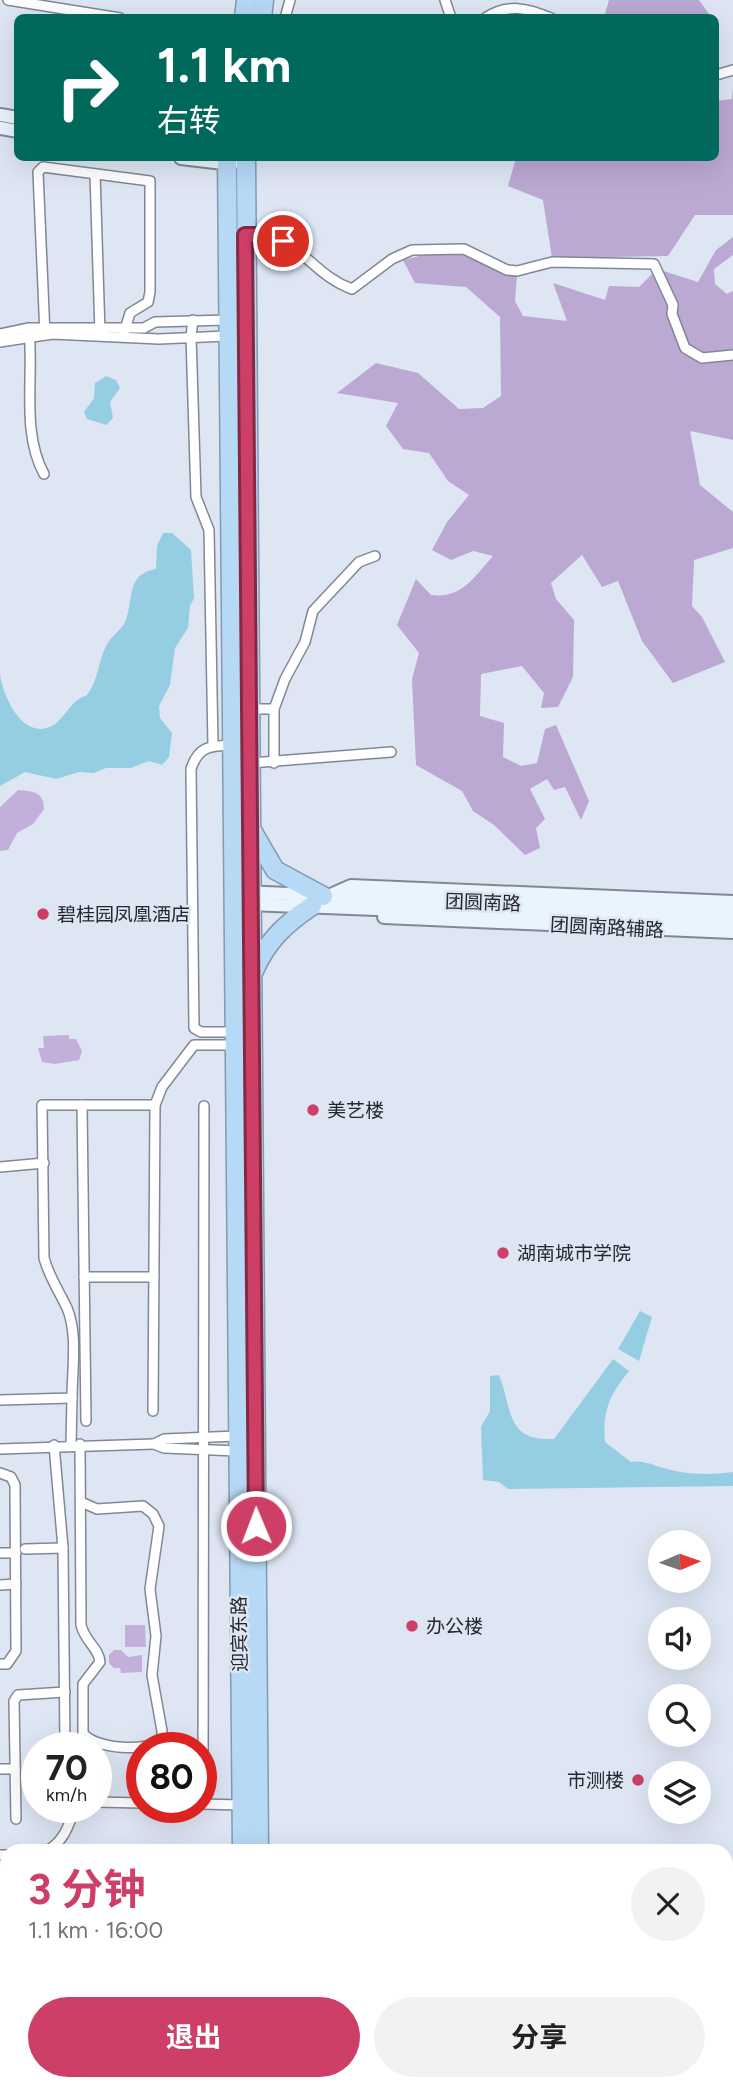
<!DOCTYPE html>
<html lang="zh">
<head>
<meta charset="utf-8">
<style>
	:root { --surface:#fff; --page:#f2f2f2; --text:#222; --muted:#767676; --accent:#cd3f66 }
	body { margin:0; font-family:Figtree,"Noto Sans SC",sans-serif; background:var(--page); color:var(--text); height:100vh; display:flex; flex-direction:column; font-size:26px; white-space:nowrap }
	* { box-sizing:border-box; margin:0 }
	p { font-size:23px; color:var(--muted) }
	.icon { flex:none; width:38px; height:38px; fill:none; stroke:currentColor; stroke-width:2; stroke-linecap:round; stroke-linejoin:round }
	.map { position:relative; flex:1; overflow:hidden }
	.details { position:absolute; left:0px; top:1844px; width:733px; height:247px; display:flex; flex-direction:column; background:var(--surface); border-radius:21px 21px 0 0; box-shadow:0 7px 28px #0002 }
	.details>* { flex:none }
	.hud { position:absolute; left:14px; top:14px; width:705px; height:147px; border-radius:10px; box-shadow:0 7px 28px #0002; background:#00695c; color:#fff; overflow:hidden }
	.needle { width:46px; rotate:88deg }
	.tools { position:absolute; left:648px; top:1530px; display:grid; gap:14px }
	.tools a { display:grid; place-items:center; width:63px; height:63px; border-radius:50%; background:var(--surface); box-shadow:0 7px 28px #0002; font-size:35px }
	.speed { position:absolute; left:21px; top:1732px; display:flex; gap:14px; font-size:35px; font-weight:700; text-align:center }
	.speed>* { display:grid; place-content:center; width:91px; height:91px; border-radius:50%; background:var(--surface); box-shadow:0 7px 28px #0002; line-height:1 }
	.speed small { font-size:18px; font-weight:400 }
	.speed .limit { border:10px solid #d22; background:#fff; color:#111 }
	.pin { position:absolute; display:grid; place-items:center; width:60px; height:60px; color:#fff; margin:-30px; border:4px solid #fff; border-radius:50%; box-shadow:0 2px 7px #0007 }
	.me { position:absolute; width:77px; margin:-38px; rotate:359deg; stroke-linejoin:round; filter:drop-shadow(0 0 5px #0008) }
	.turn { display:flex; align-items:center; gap:24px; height:147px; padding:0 28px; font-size:32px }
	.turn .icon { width:91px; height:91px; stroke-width:2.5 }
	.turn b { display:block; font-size:49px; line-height:60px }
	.round { display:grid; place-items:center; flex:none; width:74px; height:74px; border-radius:37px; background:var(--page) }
	.head { display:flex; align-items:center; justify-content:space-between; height:119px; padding:0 28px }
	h1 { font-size:42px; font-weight:700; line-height:52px; color:var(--accent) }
	.button { display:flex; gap:14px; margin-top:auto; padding:14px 28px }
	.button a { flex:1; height:80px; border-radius:42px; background:var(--accent); color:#fff; font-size:28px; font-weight:700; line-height:80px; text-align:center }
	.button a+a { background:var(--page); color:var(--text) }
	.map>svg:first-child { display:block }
	.green { fill:#c3b0da }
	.forest { fill:#bba8d3 }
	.water { fill:#95cee2 }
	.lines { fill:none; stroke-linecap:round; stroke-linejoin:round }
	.street-casing { stroke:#818895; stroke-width:12 }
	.secondary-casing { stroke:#818895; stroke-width:16 }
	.primary-casing { stroke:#839aaf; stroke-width:18 }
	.highway-casing { stroke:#839aaf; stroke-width:21 }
	.street { stroke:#fff; stroke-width:9 }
	.secondary { stroke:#e9f4fc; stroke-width:12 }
	.primary { stroke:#d3e8fa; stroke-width:14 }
	.highway { stroke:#b6d9f6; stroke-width:18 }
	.route-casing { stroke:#852942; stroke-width:18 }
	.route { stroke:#cd3f66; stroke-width:12 }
	.poi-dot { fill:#cd3f66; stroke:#dee6f4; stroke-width:2.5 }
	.labels { text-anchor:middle; stroke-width:5; stroke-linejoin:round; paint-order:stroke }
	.street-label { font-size:19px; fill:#24262c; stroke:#dee6f4 }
	.poi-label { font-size:19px; fill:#24262c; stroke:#dee6f4; text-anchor:start }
</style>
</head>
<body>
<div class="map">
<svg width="733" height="2090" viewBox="0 0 733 2090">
	<rect width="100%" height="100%" fill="#dee6f4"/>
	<g class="green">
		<path d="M18,790C33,791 44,792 44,809L33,824L17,833L8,850L0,851V807Z"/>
		<path d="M69,1035V1039H76L82,1051L79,1060L55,1064L42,1062L38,1048H44L43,1036Z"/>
		<path d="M125,1625H145L146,1647H125Z"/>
		<path d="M114,1650H121L128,1657L142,1655V1672L121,1673L120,1668H114L109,1663V1655Z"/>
	</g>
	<g class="forest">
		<path d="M609,0H699L711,17H604Z"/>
		<path d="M733,86V215H695L668,256L552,258L543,200L508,186L516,158H716V101L732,99Z"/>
		<path d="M733,237V255L714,269L715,284L727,294L733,291V440L690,431L700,485L733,512V548L694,560L692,606L702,617L725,662L673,683L642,641L618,581L602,587L582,555L551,583L556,599L574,620L573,677L558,707L541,708L544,693L522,666L481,674L480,716L504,723L503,757L521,766L537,763L545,729L556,725L589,801L581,820L565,787L554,790L547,779L530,789L545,819L536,828L540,848L525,855L494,825L473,811L462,791L416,765L412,679L419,653L397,625L416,579L431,595C462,599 474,577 493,556L473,551L451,560L432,550L447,522L469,495L448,481L429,453L403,449L386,426L398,403L337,393L376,363L418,373L459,409L483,408L501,396L500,317L466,287L415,283L403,260L448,249L476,257L517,276L515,301L523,316L567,321L553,283L605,300L609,286L639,287L657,269L698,282L716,250Z"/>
	</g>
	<g class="water">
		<path d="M106,376L116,380L120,388L110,402L113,418L106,425L87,419L84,412L94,398L95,383Z"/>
		<path d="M163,533H172L191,550L194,598L190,606L188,628L175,648L170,685L159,706L160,718L172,733L169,757L162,765L149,761L131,768H106L94,773L79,772L56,779L25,772L0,786V674C3,698 25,744 55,724C66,716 73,698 86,696C100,680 97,659 109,641C114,634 123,628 126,620C134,598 126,574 156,569L157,546Z"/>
		<path d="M640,1311L652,1317L639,1361L618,1349Z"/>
		<path d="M613,1359L629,1371C610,1394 602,1411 605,1442L631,1462C645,1460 651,1465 664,1468C686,1475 711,1475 733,1472V1486L508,1489L499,1482L483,1480L481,1427L490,1411V1376L499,1375C513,1410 505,1441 554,1439Z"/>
	</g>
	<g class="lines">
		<defs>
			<g id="street">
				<path d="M8,0L120,18"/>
				<path d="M445,0L451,18"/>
				<path d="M285,18L290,0"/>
				<path d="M485,18C508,3 527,8 551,18"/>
				<path d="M716,75L733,70"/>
				<path d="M95,174L100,333"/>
				<path d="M246,235C303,235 308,273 352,289L392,259L412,250L464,249L507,270L517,271L552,262L654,264L673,305L672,314L685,348L702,358L733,355"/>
				<path d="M193,320L191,336L196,497L209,530L213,746"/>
				<path d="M29,331C34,377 21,432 44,474"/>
				<path d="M0,334L29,328H144L155,322L227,320"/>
				<path d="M45,335L38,172L43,167L150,181V292L148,302L130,313L123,336"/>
				<path d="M0,342L52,334L159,339L227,336"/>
				<path d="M248,709H274"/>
				<path d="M230,745C209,746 198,747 191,769L194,1028L201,1032H233"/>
				<path d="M250,763L391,752"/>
				<path d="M274,763V709L285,679L305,642L313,611L359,562L375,556"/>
				<path d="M82,1105L86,1421"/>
				<path d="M0,1167L44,1163"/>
				<path d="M84,1277H154"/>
				<path d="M0,1400L72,1398C72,1370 78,1334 67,1308C59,1291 49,1277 44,1258L42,1105H155L162,1087L194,1045H233"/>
				<path d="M153,1411L155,1105"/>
				<path d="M237,1436L164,1439L154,1444L164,1448L237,1451"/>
				<path d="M71,1444L72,1398"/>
				<path d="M80,1444L81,1625C85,1642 99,1648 100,1662L83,1684V1733C94,1749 149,1753 162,1739V1731L152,1675L156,1636L150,1589L159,1526L153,1514L143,1506L97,1509L81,1502"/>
				<path d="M54,1445L63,1548L65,1748"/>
				<path d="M0,1449L154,1444"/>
				<path d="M0,1473L11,1477L15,1485L16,1651L7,1664H0"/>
				<path d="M25,1549L63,1548"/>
				<path d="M0,1553H16"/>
				<path d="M0,1585L16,1584"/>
				<path d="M0,1769H15"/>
				<path d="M96,1802L142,1803"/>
				<path d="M201,1804L241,1805"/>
				<path d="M203,1804L204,1106"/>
				<path d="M16,1819L14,1701L18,1695L65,1692"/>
				<path d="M45,1852C64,1842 68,1827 75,1808"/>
				<path d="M0,1855H7"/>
				<path d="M56,2084V2090"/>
				<path d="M122,2084L128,2090"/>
				<path d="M200,2084L204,2090"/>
				<path d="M219,2084L220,2090"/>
				<path d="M103,2090L104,2084"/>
			</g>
			<g id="secondary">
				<path d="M0,115L18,118"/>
				<path d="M0,128L18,131"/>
				<path d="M181,158L232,164"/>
				<path d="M244,892L733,913"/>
				<path d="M333,894L351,886L733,902"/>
				<path d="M247,904L733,923"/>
				<path d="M384,917L733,932"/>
				<path d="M726,1940H733"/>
				<path d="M726,1973L733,1972"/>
			</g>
			<g id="primary">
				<path d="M726,1952L733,1951"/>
				<path d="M726,1963H733"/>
				<path d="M0,1995L7,1994"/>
				<path d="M0,2012L7,2011"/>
			</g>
			<g id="highway">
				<path d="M244,18L246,0"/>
				<path d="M262,18L264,0"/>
				<path d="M227,158L242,1852"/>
				<path d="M246,158L259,1852"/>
				<path d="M253,832L275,870L323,896"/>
				<path d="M254,971C267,941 285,924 312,906"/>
				<path d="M244,2084V2090"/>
				<path d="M264,2084V2090"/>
			</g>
		</defs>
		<use href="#street" class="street-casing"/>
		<use href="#secondary" class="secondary-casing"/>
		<use href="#primary" class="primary-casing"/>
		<use href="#highway" class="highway-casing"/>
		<use href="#street" class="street"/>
		<use href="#secondary" class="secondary"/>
		<use href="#primary" class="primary"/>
		<use href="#highway" class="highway"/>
	</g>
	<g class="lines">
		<defs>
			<path id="route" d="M256,1526L245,235H270L283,241"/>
		</defs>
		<use href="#route" class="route-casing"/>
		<use href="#route" class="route"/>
	</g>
	<g class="poi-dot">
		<circle cx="43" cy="914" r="7"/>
		<circle cx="313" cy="1110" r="7"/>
		<circle cx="503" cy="1253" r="7"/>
		<circle cx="412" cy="1626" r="7"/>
		<circle cx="638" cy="1780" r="7"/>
	</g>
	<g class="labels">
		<g class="street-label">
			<text transform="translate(483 902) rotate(2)" y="7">团圆南路</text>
			<text transform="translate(607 927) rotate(3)" y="7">团圆南路辅路</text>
			<text transform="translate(239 1634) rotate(-91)" y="7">迎宾东路</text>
		</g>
		<g class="poi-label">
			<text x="57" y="921">碧桂园凤凰酒店</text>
			<text x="327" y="1117">美艺楼</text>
			<text x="517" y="1260">湖南城市学院</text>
			<text x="426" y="1633">办公楼</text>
			<text x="624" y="1787" text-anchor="end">市测楼</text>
		</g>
	</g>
</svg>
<div class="tools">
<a><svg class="needle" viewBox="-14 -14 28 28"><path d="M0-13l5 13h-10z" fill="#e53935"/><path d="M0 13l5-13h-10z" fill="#767676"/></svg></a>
<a><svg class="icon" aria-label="sound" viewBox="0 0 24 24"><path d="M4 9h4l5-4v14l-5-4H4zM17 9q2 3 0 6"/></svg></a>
<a><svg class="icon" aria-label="search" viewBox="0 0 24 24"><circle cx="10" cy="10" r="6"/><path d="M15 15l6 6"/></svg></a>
<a><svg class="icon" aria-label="layers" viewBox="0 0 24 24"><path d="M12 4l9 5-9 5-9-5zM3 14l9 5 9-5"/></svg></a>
</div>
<div class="speed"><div>70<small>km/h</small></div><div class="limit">80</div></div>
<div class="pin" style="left:283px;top:241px;background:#d93025"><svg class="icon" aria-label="arrive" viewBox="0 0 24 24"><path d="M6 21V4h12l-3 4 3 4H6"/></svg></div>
<svg class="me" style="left:256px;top:1526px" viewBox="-20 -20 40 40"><circle r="17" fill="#cd3f66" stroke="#fff" stroke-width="3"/><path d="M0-11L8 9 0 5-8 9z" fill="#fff"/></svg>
<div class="hud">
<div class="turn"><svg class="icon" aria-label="right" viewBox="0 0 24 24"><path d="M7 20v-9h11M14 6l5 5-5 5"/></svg><div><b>1.1 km</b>右转</div></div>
</div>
<section class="details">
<div class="head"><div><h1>3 分钟</h1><p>1.1 km · 16:00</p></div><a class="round"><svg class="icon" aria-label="close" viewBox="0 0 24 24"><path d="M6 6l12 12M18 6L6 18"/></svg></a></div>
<div class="button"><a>退出</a><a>分享</a></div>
</section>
</div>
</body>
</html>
